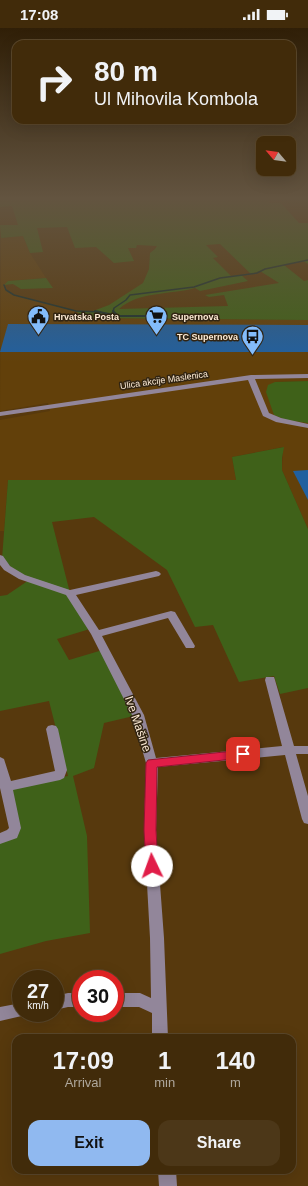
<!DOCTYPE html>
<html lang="en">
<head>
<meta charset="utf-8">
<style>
	:root { --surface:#412b0a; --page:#4c3718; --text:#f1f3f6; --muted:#aea79c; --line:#5a472b; --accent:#90b9f0 }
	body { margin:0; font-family:Arial,sans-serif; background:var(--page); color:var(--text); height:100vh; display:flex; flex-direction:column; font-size:15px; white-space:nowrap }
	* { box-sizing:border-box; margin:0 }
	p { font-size:13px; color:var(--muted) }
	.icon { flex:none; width:22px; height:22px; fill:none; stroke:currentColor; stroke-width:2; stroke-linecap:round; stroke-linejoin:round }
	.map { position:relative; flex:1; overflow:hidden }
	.panel { position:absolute; left:12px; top:1006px; width:284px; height:140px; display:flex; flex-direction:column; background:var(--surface); border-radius:12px; box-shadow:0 4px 16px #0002,0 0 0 1px var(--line) }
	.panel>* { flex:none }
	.hud { position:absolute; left:12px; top:12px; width:284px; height:84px; border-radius:12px; box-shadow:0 4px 16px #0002,0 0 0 1px var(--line); background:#412b0a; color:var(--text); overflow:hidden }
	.needle { width:26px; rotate:299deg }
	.controls { position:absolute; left:256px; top:108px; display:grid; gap:8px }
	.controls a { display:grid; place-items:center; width:40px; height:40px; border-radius:8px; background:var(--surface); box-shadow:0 4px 16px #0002,0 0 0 1px var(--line); font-size:20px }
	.speed { position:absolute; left:12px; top:942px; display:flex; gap:8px; font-size:20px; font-weight:700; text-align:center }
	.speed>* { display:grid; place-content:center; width:52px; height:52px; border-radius:50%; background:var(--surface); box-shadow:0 4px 16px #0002,0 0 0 1px var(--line); line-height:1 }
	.speed small { font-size:10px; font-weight:400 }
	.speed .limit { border:6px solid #d22; background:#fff; color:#111 }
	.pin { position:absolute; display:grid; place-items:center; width:34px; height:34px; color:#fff; margin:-17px; border-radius:8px; box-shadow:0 2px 6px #0006 }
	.me { position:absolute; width:44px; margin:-22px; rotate:357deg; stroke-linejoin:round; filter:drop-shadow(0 0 3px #0008) }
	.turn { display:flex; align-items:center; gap:14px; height:84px; padding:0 16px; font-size:18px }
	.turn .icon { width:52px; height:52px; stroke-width:2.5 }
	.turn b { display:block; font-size:28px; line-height:34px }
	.eta { display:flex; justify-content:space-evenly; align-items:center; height:68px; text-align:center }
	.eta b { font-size:24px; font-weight:800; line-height:28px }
	.button { display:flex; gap:8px; margin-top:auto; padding:8px 16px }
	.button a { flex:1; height:46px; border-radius:12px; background:var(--accent); color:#111; font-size:16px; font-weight:800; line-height:46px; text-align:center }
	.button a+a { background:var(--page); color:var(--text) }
	.status { display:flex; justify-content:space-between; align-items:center; height:28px; padding:0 20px; background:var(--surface); direction:ltr }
	.status svg { height:11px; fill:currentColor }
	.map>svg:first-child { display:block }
	.built { fill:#62400a }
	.green { fill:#3f6119; fill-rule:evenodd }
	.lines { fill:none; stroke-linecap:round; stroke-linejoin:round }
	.stream-far1 { stroke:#193130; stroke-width:1.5 }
	.stream { stroke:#193130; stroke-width:2 }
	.building { fill:#21609f }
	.minor { fill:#92869a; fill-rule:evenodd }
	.route { fill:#e11d48; stroke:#92132f }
	.labels { text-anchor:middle; stroke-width:3; stroke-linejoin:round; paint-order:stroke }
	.far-poi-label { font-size:9px; font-weight:bold; fill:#fcead4; stroke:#312412; text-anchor:start }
	.far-street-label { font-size:9px; fill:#fcead4; stroke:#312412 }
	.near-street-label { font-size:12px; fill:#fcead4; stroke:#312412 }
</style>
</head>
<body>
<div class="status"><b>17:08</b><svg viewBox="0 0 49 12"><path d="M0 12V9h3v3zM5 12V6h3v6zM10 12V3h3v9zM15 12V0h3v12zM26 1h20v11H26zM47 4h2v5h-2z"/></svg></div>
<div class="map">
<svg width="308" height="1158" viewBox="0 0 308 1158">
	<rect width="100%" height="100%" fill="#57390d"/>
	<path class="built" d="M23,208L30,225L46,250L8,253L4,257L6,262L14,267L76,283L84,290L308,292V353L275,354L286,392L308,395V501L282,442L283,419L232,429L236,452H8L4,503H0V392L50,383L48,375L0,383L1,210Z"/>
	<g class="green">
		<path d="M0,171H227L229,173L231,171H268L270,175H281L299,195H308V236L303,233L284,237L304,253L308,252V292L84,290L76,283H93L109,277L143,255L149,241L150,225L155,221L157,218L137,217L136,220H128L134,233L114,235L96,219L75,220L67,199L37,200L43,224L30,225L23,208L1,210L0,197H18L12,178L0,179ZM220,216L251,246L260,243L279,255L205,267L209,269L224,267L228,278L119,281C139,263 170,267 195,260L200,263L248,253L241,247L231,248L213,230L218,229L206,217Z"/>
		<path d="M46,250L53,260L21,261L13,256L4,257L8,253Z"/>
		<path d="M308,353V395L286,392L274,387L266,364L268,357L275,354Z"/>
		<path d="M284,419L282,430V442L308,501V660L280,666L274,648L239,654L213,597L195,599L167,542L94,489L52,494L70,565L93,600L57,611L69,632L106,621L138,687L104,695L94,740L73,748L87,808L90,905L46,913L0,926V811L12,806L6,759L68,748L49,673L0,683V568L7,567L29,552L22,549L2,531L8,452H236L232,429Z"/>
	</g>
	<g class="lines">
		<g class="stream-far1">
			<path d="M4,257L6,262L14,267L76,283L100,284"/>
			<path d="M113,284L114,280L126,272L130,267L194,259L220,250L257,245L265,241L308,232"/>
		</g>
		<g class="stream">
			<path d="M95,283L118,288H166"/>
			<path d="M113,283L118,288"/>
		</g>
	</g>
	<g class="building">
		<path d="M8,296L308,297V324H0Z"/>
		<path d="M308,442V472L293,443Z"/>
	</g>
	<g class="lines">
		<g class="minor">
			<path d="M308,346V350L255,351L269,385L281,390L308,396V400L276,394L263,388L248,352L0,388V384L251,347Z"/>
			<path d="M0,527L3,528L10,538L25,547L70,562L156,543L159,544L161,546L159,548L76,567L99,602L171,583L175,584L195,618L194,620H186L168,590L102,608L144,687L156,730L282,718L265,652L266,649H274L275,652L294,718H308V726H296L308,768V796L304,795L302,791L285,727L158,739L156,802L164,910L168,1010H152V985L139,979H115V965H140L151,970L150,910L144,802L146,735L132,687L91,606L66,567L19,551L4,542L0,537Z"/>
			<path d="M52,697L56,698L58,701L67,742L64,750L60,752L13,762L21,800L17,810L0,816V805L7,802L9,800L0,760V729L4,731L11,753L55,743L46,701L48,698Z"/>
			<path d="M68,965H81V979H68L55,982V968Z"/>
			<path d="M21,975V985H27L26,987L0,993V979Z"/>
			<path d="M158,1142H176L177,1158H159Z"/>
		</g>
	</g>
	<linearGradient id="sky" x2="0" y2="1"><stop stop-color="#301f07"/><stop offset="0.51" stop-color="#635440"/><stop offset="1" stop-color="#635440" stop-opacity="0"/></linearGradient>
	<rect width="308" height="334" fill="url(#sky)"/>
	<path class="route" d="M243,722L246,723L248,726L246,729L243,730L157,739L156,802L158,838L156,842L152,844L148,842L146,838L144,802L146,735L148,732Z"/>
	<defs>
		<symbol id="civic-pin" viewBox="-11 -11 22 30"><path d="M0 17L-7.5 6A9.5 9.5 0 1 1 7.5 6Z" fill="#83bcfb" stroke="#312412"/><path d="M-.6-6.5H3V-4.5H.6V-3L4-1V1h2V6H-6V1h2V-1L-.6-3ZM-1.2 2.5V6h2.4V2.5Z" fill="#111"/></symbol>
		<symbol id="supermarket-pin" viewBox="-11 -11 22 30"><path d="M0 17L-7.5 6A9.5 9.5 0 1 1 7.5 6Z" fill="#83bcfb" stroke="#312412"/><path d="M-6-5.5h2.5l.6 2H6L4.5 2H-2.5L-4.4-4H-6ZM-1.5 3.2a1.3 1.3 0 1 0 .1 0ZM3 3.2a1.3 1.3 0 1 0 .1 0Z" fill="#111"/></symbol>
		<symbol id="bus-pin" viewBox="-11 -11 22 30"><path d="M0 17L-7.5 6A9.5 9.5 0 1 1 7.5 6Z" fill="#83bcfb" stroke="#312412"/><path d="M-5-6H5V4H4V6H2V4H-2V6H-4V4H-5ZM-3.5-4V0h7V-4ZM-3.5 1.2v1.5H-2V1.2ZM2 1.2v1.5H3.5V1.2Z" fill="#111"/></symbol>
	</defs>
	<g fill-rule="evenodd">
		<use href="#civic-pin" x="26" y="276" width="25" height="34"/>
		<use href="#supermarket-pin" x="144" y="276" width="25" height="34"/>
		<use href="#bus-pin" x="240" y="296" width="25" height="34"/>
	</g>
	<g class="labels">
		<g class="far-poi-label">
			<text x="54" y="292">Hrvatska Posta</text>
			<text x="172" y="292">Supernova</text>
			<text x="238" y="312" text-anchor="end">TC Supernova</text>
		</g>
		<g class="far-street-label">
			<text transform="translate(164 352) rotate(-8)" y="3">Ulica akcije Maslenica</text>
		</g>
		<g class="near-street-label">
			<text transform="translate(138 696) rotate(71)" y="4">Ive Mašine</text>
		</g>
	</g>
</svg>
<div class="controls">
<a><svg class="needle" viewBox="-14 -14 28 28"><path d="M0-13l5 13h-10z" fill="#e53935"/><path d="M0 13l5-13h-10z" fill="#aea79c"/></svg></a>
</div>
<div class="speed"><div>27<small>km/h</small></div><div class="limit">30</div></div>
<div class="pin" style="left:243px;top:726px;background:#d93025"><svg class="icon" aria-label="arrive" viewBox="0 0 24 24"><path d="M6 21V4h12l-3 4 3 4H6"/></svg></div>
<svg class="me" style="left:152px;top:838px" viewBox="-20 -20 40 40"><circle r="19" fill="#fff"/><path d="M0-13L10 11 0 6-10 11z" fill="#e11d48"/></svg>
<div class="hud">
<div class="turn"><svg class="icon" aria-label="right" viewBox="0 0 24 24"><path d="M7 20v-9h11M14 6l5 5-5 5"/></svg><div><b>80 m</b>Ul Mihovila Kombola</div></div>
</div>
<section class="panel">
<div class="eta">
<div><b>17:09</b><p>Arrival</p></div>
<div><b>1</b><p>min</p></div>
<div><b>140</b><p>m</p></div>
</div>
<div class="button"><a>Exit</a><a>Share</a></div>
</section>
</div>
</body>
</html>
